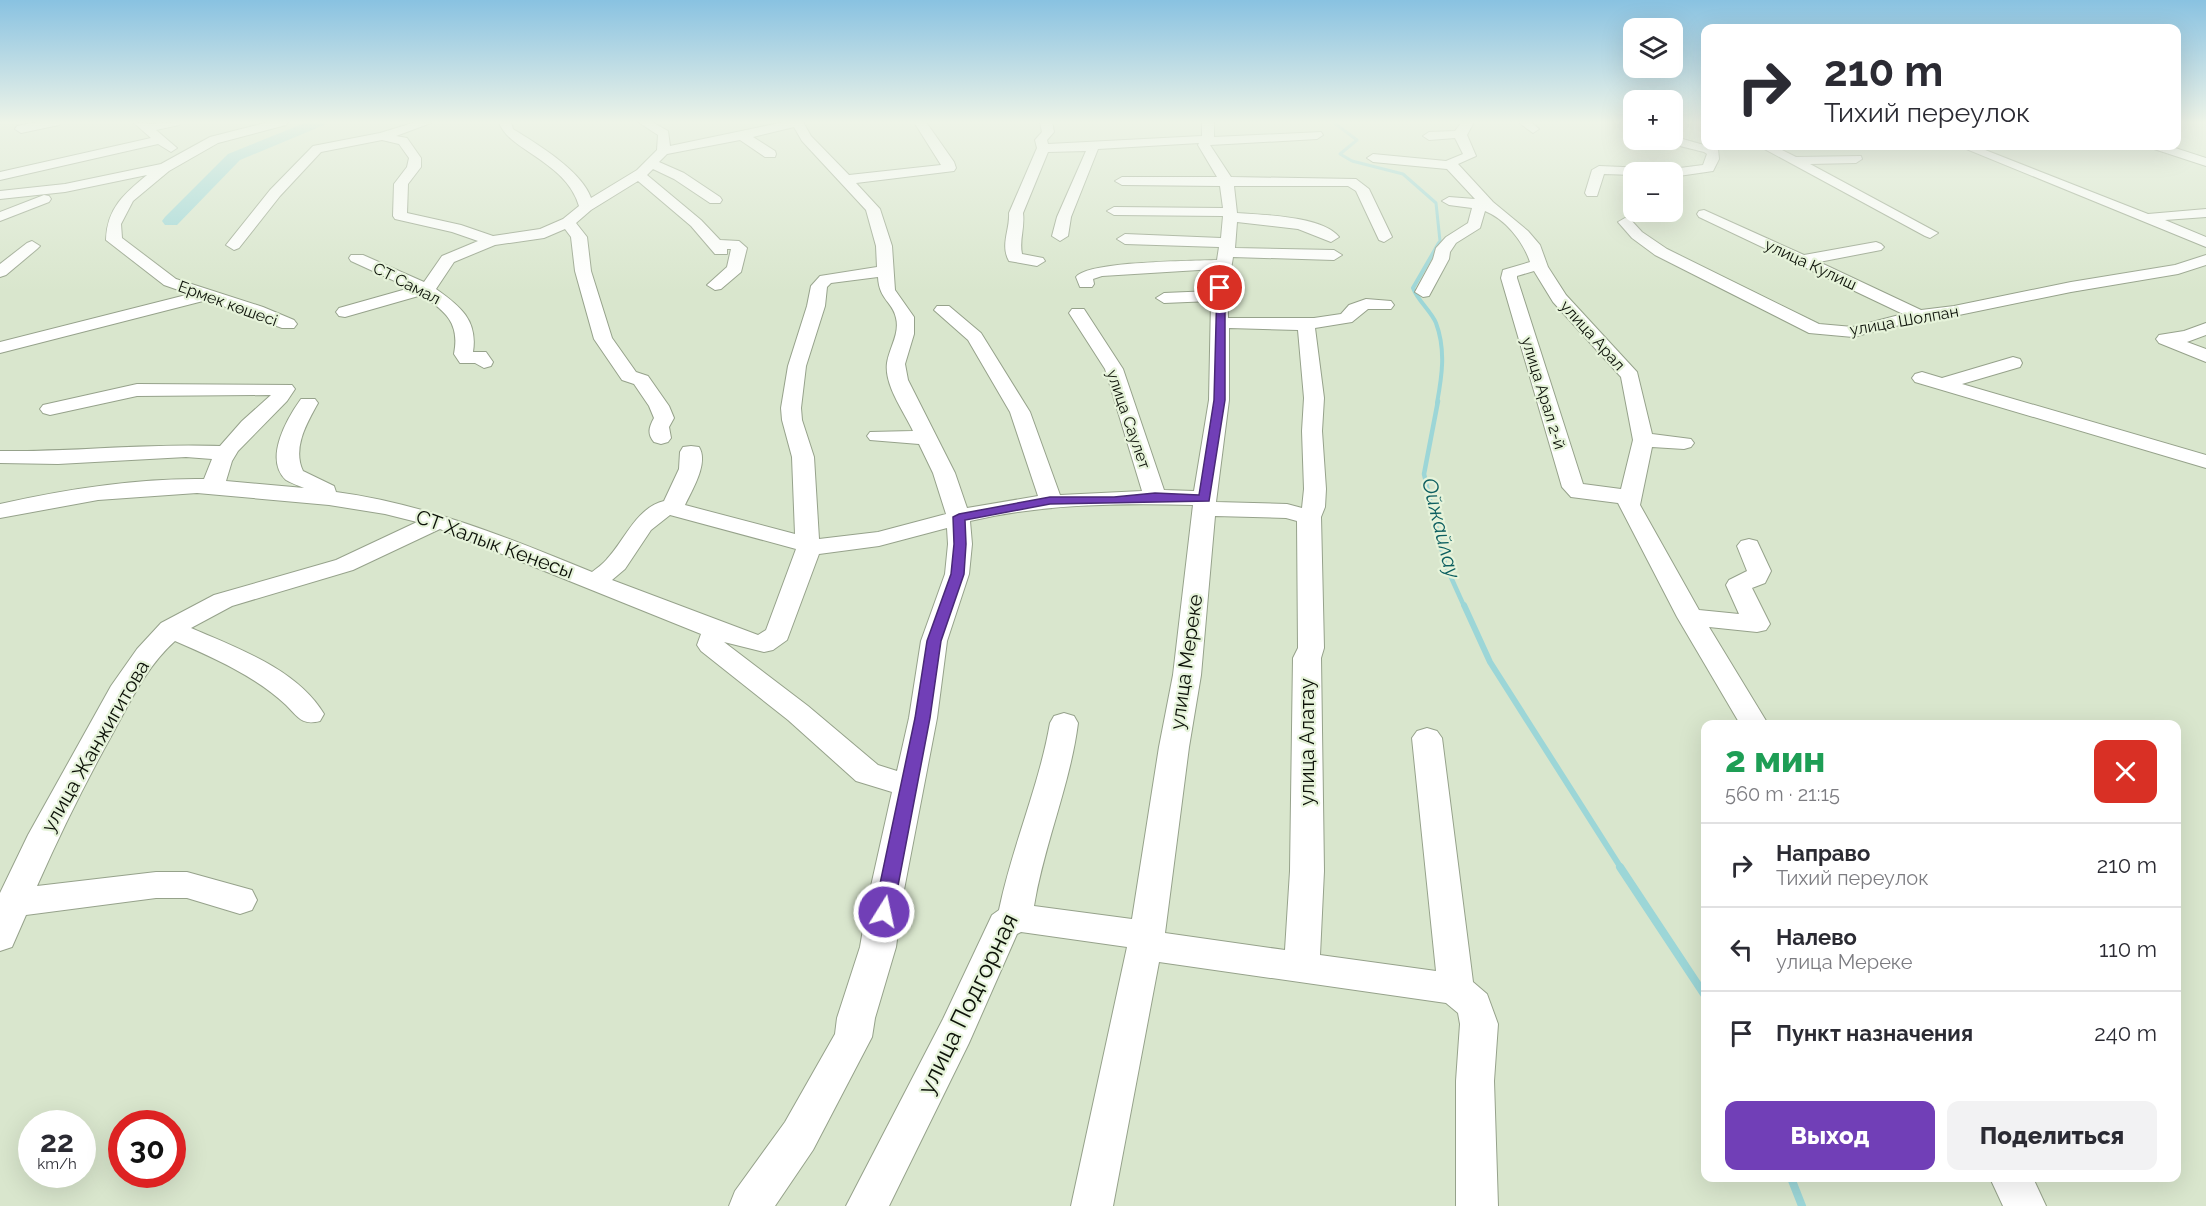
<!DOCTYPE html>
<html lang="ru">
<head>
<meta charset="utf-8">
<style>
	:root { --surface:#fff; --page:#f2f2f3; --text:#2b2b33; --muted:#7c7c81; --line:#e1e1e2; --accent:#713fb7 }
	body { margin:0; font-family:Raleway,sans-serif; background:var(--page); color:var(--text); height:100vh; display:flex; flex-direction:column; font-size:22px; white-space:nowrap }
	* { box-sizing:border-box; margin:0 }
	p { font-size:20px; color:var(--muted) }
	.icon { flex:none; width:33px; height:33px; fill:none; stroke:currentColor; stroke-width:2; stroke-linecap:round; stroke-linejoin:round }
	.map { position:relative; flex:1; overflow:hidden }
	.sheet { position:absolute; left:1701px; top:720px; width:480px; height:462px; display:flex; flex-direction:column; background:var(--surface); border-radius:12px; box-shadow:0 6px 24px #0002 }
	.sheet>* { flex:none }
	.top-card { position:absolute; left:1701px; top:24px; width:480px; height:126px; border-radius:12px; box-shadow:0 6px 24px #0002; background:#fff; color:var(--text); overflow:hidden }
	.controls { position:absolute; left:1623px; top:18px; display:grid; gap:12px }
	.controls a { display:grid; place-items:center; width:60px; height:60px; border-radius:12px; background:var(--surface); box-shadow:0 6px 24px #0002; font-size:30px }
	.speed { position:absolute; left:18px; top:1110px; display:flex; gap:12px; font-size:30px; font-weight:700; text-align:center }
	.speed>* { display:grid; place-content:center; width:78px; height:78px; border-radius:50%; background:var(--surface); box-shadow:0 6px 24px #0002; line-height:1 }
	.speed small { font-size:15px; font-weight:400 }
	.speed .limit { border:9px solid #d22; background:#fff; color:#111 }
	.pin { position:absolute; display:grid; place-items:center; width:51px; height:51px; color:#fff; margin:-26px; border:3px solid #fff; border-radius:50%; box-shadow:0 2px 6px #0007 }
	.me { position:absolute; width:66px; margin:-33px; rotate:10deg; stroke-linejoin:round; filter:drop-shadow(0 0 4px #0008) }
	.turn { display:flex; align-items:center; gap:21px; height:126px; padding:0 24px; font-size:27px }
	.turn .icon { width:78px; height:78px; stroke-width:2.5 }
	.turn b { display:block; font-size:42px; line-height:51px }
	.round { display:grid; place-items:center; flex:none; width:63px; height:63px; border-radius:12px; background:var(--page) }
	.headline { display:flex; align-items:center; justify-content:space-between; height:102px; padding:0 24px }
	h1 { font-size:36px; font-weight:800; line-height:45px; color:#1e9e55 }
	.action { display:flex; gap:12px; margin-top:auto; padding:12px 24px }
	.action a { flex:1; height:69px; border-radius:12px; background:var(--accent); color:#fff; font-size:24px; font-weight:800; line-height:69px; text-align:center }
	.action a+a { background:var(--page); color:var(--text) }
	ul { padding:0; list-style:none }
	li { display:flex; align-items:center; gap:18px; height:84px; padding:0 24px; border-top:2px solid var(--line) }
	li div { flex:1 }
	li b { display:block; font-size:22px }
	li em { font-style:normal }
	.map>svg:first-child { display:block }
	.lines { fill:none; stroke-linecap:round; stroke-linejoin:round }
	.stream-far4 { stroke:#9cd6d7; stroke-width:3 }
	.stream-far3 { stroke:#9cd6d7; stroke-width:4 }
	.stream-far2 { stroke:#9cd6d7; stroke-width:4.5 }
	.stream-far1 { stroke:#9cd6d7; stroke-width:6 }
	.stream { stroke:#9cd6d7; stroke-width:8 }
	.river { fill:#9cd6d7; fill-rule:evenodd }
	.minor-casing { stroke:#96a28b; stroke-width:2 }
	.minor { fill:#fff; fill-rule:evenodd }
	.route { fill:#713fb7; stroke:#492977; stroke-width:1.5 }
	.labels { text-anchor:middle; stroke-width:4.5; stroke-linejoin:round; paint-order:stroke }
	.far-street-label { font-size:16px; fill:#0c1108; stroke:#e6f3da }
	.street-label { font-size:20px; fill:#0c1108; stroke:#e6f3da }
	.water-label { font-size:21px; font-style:italic; fill:#0d5f60; stroke:#e6f3da }
	.near-street-label { font-size:24px; fill:#0c1108; stroke:#e6f3da }
</style>
</head>
<body>
<div class="map">
<svg width="2206" height="1206" viewBox="0 0 2206 1206">
	<rect width="100%" height="100%" fill="#d9e6cd"/>
	<g class="lines">
		<path class="stream-far4" d="M1333,122L1357,140L1340,154L1352,161L1403,174L1436,203L1440,241L1438,245"/>
		<path class="stream-far3" d="M1437,403C1442,376 1446,350 1436,323C1431,311 1418,301 1413,288L1439,243"/>
		<path class="stream-far2" d="M1438,401L1424,474L1445,564L1464,606"/>
		<path class="stream-far1" d="M1464,605L1490,662L1621,868"/>
		<g class="stream">
			<path d="M1620,867L1706,997"/>
			<path d="M1791,1178L1802,1206"/>
		</g>
		<path class="river" d="M307,122H326L324,125L240,160L177,225H165L162,221L165,217L228,154Z"/>
		<defs>
			<g id="minor">
				<path d="M38,122H61L59,125L21,133L15,129L17,126Z"/>
				<path d="M133,122L149,124L181,122L179,125L156,130L177,148L171,152L158,144L0,180V172L151,138Z"/>
				<path d="M269,122H288L286,125L218,143L169,171L133,201L121,224L122,238L176,279L263,307L294,320L297,324L294,328H282L207,300L0,353V342L190,294L164,285L106,240C107,208 124,194 147,175L65,192L0,199V191L65,184L161,164L210,137Z"/>
				<path d="M416,122L431,123L396,136L407,138L421,158V167L408,184L407,213L461,225L493,236L540,229L563,219L579,206C566,161 507,150 499,122H511L513,129C537,144 582,171 591,198L637,170L657,150L658,135L638,122H652L668,131L670,146L784,122H803L811,136L849,175L941,165L914,122H926L954,162L956,168L954,171L856,183L880,209L892,246L895,290L914,317V334L905,364L908,380L955,473L967,508L1038,496L1010,412L968,340L934,310L937,306H949L981,333L1030,412L1060,495L1142,491L1105,369L1069,313L1072,309H1084L1123,369L1164,490L1194,491L1209,400L1211,301L1164,303L1156,298L1164,293L1212,291L1215,269L1102,276L1093,279L1094,284L1092,287H1080L1076,277C1088,261 1192,261 1217,260L1219,247L1125,244L1117,239L1125,234L1221,238L1223,216L1114,215L1107,211L1114,207L1223,208L1220,186L1122,185L1115,181L1122,177H1217L1198,145L1199,143L1098,149L1071,217L1068,236L1060,241L1052,236L1057,217L1086,151L1048,152L1023,213C1025,228 1019,240 1022,254L1043,258L1045,261L1037,266L1009,261C1000,245 1010,230 1009,213L1037,148L1035,140L1042,132L1040,122H1052L1054,132L1047,140L1048,144L1202,136V122H1214V137L1321,132L1323,135L1317,139L1210,145L1231,177L1356,179L1369,189L1392,237L1384,242L1379,240L1356,191L1348,186H1234L1237,213C1263,215 1322,216 1339,237L1331,242L1298,229L1237,222L1235,248L1334,250L1342,255L1334,260L1233,257L1228,288V318H1314L1341,314L1349,305L1366,299L1391,301L1394,305L1391,309H1368L1352,322L1315,328L1324,398L1322,431L1326,489L1325,507L1321,517L1324,648L1321,658L1324,871L1320,955L1436,971L1412,738L1417,731L1427,728L1437,731L1442,738L1473,982L1487,994L1498,1024L1494,1081L1498,1206H1456V1081L1460,1024L1458,1013L1446,1003L1159,962L1113,1206H1071L1127,947L1021,932L1017,934L969,1043L889,1206H846L943,1019L992,915L999,910C1012,846 1039,787 1050,723L1054,716L1064,713L1074,716L1078,723C1070,786 1044,844 1034,906L1132,919L1159,747L1173,675L1193,505C1119,503 1041,504 970,521L972,544L969,574L947,641L937,718L903,895L896,947L875,1018L872,1037L813,1150L775,1206H729L735,1191L785,1122L835,1034L837,1018L860,947L869,895L892,792L856,781L788,720L701,651L697,645L701,634L440,529L353,570L232,606L191,628C237,648 297,669 324,714L320,721C302,726 298,717 286,705C255,676 214,658 175,641C147,666 131,700 113,733C85,783 60,834 37,886L156,872H187L252,890L257,900L252,910L240,914L187,898H156L26,915L12,947L0,951V893L28,835L111,686L137,649L161,623L214,595L336,560L417,522L385,514L329,505L197,493L98,500L0,518V504C67,489 136,478 204,479L212,459L186,457L58,464L0,463V451C73,452 147,443 220,446L242,421L271,395L137,396L50,415L43,413L40,409L43,405L137,384L292,385L295,389L287,401L238,451L232,461L226,481L304,488C299,486 291,483 286,480C263,459 288,417 301,399H315L318,403C307,423 292,448 303,471L334,486L336,492C426,504 509,538 592,572C597,568 603,564 607,559C625,540 636,508 664,501L679,469L680,452L683,447L691,446L699,447C709,463 692,490 685,505L795,534L792,457L782,420L781,408L788,366L807,306L811,286L820,276L877,267L876,246L866,210L802,141L794,127L753,137L775,151L776,154L775,157H765L740,140L667,154L659,162L684,173L720,197L722,200L720,203H710L674,179L653,169L647,175L701,220L720,240L739,241L747,248L741,272L721,289L715,290L707,285L727,267L731,249H727V254H715L691,226L638,181L591,210L576,223L587,237L591,271L612,338L636,372L648,376L669,406L674,418L669,427L671,438L668,442L661,444L654,442C647,434 649,427 654,418L649,406L634,384L622,380L594,339L575,271L571,237L565,229L544,238L495,245L454,262L436,289C460,306 478,320 473,352H486L493,362L491,366L484,368L475,363H460L454,354C460,323 446,312 422,295L345,317L339,316L336,312L339,308L410,288L351,261L349,258L351,255H363L424,282L442,256L478,241L452,232L395,219L393,216L394,184L407,167L409,158L399,144L382,140L321,152L280,196L239,248L234,250L226,245L270,190L313,146L380,133ZM878,277C879,300 893,302 896,318C900,334 889,348 887,363C884,385 904,412 913,431L870,432L867,436L870,440L919,444L933,473L946,514L878,532L819,539L814,457L802,420L801,408L806,366L825,306L827,287L831,283ZM1229,328L1298,330L1304,398L1302,431L1304,489L1302,508L1287,504L1216,502L1229,400ZM670,515L796,549L766,630L758,635L612,580L625,569L651,530ZM1215,516L1286,518L1297,521L1298,648L1293,658L1290,871L1285,950L1165,933L1189,747L1201,675ZM947,528L948,544L945,574L921,641L909,718L897,771L878,765L808,706L724,642L764,652L773,650L787,640L819,554L879,546Z"/>
				<path d="M1462,122H1474L1467,135L1476,156L1458,164L1493,202L1528,231L1540,245L1548,267L1566,295L1637,372L1652,434L1691,439L1694,443L1691,447L1684,449L1652,447L1640,505L1699,610L1739,614L1726,585L1729,580L1747,571L1737,546L1741,541L1749,539L1757,541L1771,571L1765,583L1752,588L1770,624L1766,630L1757,632L1709,627L1768,724H1740L1677,617L1618,503L1571,497L1562,487L1501,278L1503,270L1530,262C1523,241 1505,219 1485,211L1480,228L1456,243L1450,252L1449,259L1429,296L1423,297L1415,292L1433,259L1436,248L1446,237L1468,223L1472,208L1449,205L1442,201L1449,197L1475,199L1447,169L1373,162L1367,158L1373,154L1446,161L1463,154L1455,138L1429,140L1423,136L1429,132L1455,131ZM1534,271L1553,302L1621,377L1633,440L1621,489L1583,484L1517,278V276Z"/>
				<path d="M1518,122H1531L1539,129L1533,133Z"/>
				<path d="M1672,136L1718,149L1719,159L1713,171L1672,177V172H1666L1672,169L1703,165L1707,154L1704,152L1668,143L1666,140H1672Z"/>
				<path d="M1759,146H1774L1796,157L1861,156L1862,159L1856,163L1810,164L1938,233L1930,238L1925,236Z"/>
				<path d="M1959,146H1975L2148,214L2206,209V217L2165,220L2206,237V247Z"/>
				<path d="M2152,146H2169L2206,158V166L2154,149Z"/>
				<path d="M1599,166L1647,168L1654,172H1634V175L1604,174L1597,196H1587L1585,193L1592,170Z"/>
				<path d="M44,195L49,196L51,199L49,202L0,221V212Z"/>
				<path d="M1704,210L1804,255L1876,242L1881,244L1884,247L1881,250L1819,262L1921,310L1954,306L2071,282L2175,265L2206,255V265L2178,274L2071,292L1954,316L1919,320L1853,337L1809,333L1655,255L1632,238L1618,222L1625,218L1630,219L1642,232L1667,249L1819,324L1853,327L1903,314L1699,217L1697,214L1699,211Z"/>
				<path d="M32,241L40,246L37,249L6,275L0,277V264L27,243Z"/>
				<path d="M2206,323V335L2187,342L2206,349V362L2159,343L2156,339L2159,335L2184,331Z"/>
				<path d="M2013,357L2020,359L2022,363L2020,367L1962,384L2206,455V468L1915,382L1912,378L1915,374L1922,372L1942,378Z"/>
				<path d="M1990,1178H2033L2046,1206H2003Z"/>
			</g>
		</defs>
		<use href="#minor" class="minor-casing"/>
		<use href="#minor" class="minor"/>
	</g>
	<linearGradient id="sky" x2="0" y2="1"><stop stop-color="#89c2e1"/><stop offset="0.42" stop-color="#eef4e8"/><stop offset="1" stop-color="#eef4e8" stop-opacity="0"/></linearGradient>
	<rect width="2206" height="291" fill="url(#sky)"/>
	<path class="route" d="M1217,286L1225,288V400L1209,501L1050,504L965,520L966,544L964,574L941,641L930,718L893,912L890,917L884,920L877,917L874,912L915,718L927,641L951,574L954,544L953,517L959,514L1050,497H1114L1155,493L1199,495L1214,400Z"/>
	<g class="labels">
		<g class="far-street-label">
			<text transform="translate(1811 264) rotate(25)" y="6">улица Кулиш</text>
			<text transform="translate(407 283) rotate(27)" y="6">СТ Самал</text>
			<text transform="translate(228 303) rotate(20)" y="6">Ермек көшесі</text>
			<text transform="translate(1904 320) rotate(-10)" y="6">улица Шолпан</text>
			<text transform="translate(1593 335) rotate(48)" y="6">улица Арал</text>
			<text transform="translate(1544 393) rotate(73)" y="6">улица Арал 2-й</text>
			<text transform="translate(1129 419) rotate(71)" y="6">улица Саулет</text>
		</g>
		<g class="street-label">
			<text transform="translate(495 544) rotate(20)" y="7">СТ Халык Кенесы</text>
			<text transform="translate(1186 662) rotate(-82)" y="7">улица Мереке</text>
			<text transform="translate(1307 742) rotate(-90)" y="7">улица Алатау</text>
			<text transform="translate(95 746) rotate(-60)" y="7">улица Жанжигитова</text>
		</g>
		<g class="water-label">
			<text transform="translate(1441 528) rotate(76)" y="7">Ойжайлау</text>
		</g>
		<g class="near-street-label">
			<text transform="translate(968 1004) rotate(-64)" y="8">улица Подгорная</text>
		</g>
	</g>
</svg>
<div class="controls">
<a><svg class="icon" aria-label="layers" viewBox="0 0 24 24"><path d="M12 4l9 5-9 5-9-5zM3 14l9 5 9-5"/></svg></a>
<a>+</a>
<a>−</a>
</div>
<div class="speed"><div>22<small>km/h</small></div><div class="limit">30</div></div>
<div class="pin" style="left:1220px;top:288px;background:#d93025"><svg class="icon" aria-label="arrive" viewBox="0 0 24 24"><path d="M6 21V4h12l-3 4 3 4H6"/></svg></div>
<svg class="me" style="left:884px;top:912px" viewBox="-20 -20 40 40"><circle r="17" fill="#713fb7" stroke="#fff" stroke-width="3"/><path d="M0-11L8 9 0 5-8 9z" fill="#fff"/></svg>
<div class="top-card">
<div class="turn"><svg class="icon" aria-label="right" viewBox="0 0 24 24"><path d="M7 20v-9h11M14 6l5 5-5 5"/></svg><div><b>210 m</b>Тихий переулок</div></div>
</div>
<section class="sheet">
<div class="headline"><div><h1>2 мин</h1><p>560 m · 21:15</p></div><a class="round" style="background:#d93025;color:#fff"><svg class="icon" aria-label="close" viewBox="0 0 24 24"><path d="M6 6l12 12M18 6L6 18"/></svg></a></div>
<ul>
<li><svg class="icon" aria-label="right" viewBox="0 0 24 24"><path d="M7 20v-9h11M14 6l5 5-5 5"/></svg><div><b>Направо</b><p>Тихий переулок</p></div><em>210 m</em></li>
<li><svg class="icon" aria-label="left" viewBox="0 0 24 24"><path d="M17 20v-9H6M10 6l-5 5 5 5"/></svg><div><b>Налево</b><p>улица Мереке</p></div><em>110 m</em></li>
<li><svg class="icon" aria-label="arrive" viewBox="0 0 24 24"><path d="M6 21V4h12l-3 4 3 4H6"/></svg><div><b>Пункт назначения</b></div><em>240 m</em></li>
</ul>
<div class="action"><a>Выход</a><a>Поделиться</a></div>
</section>
</div>
</body>
</html>
